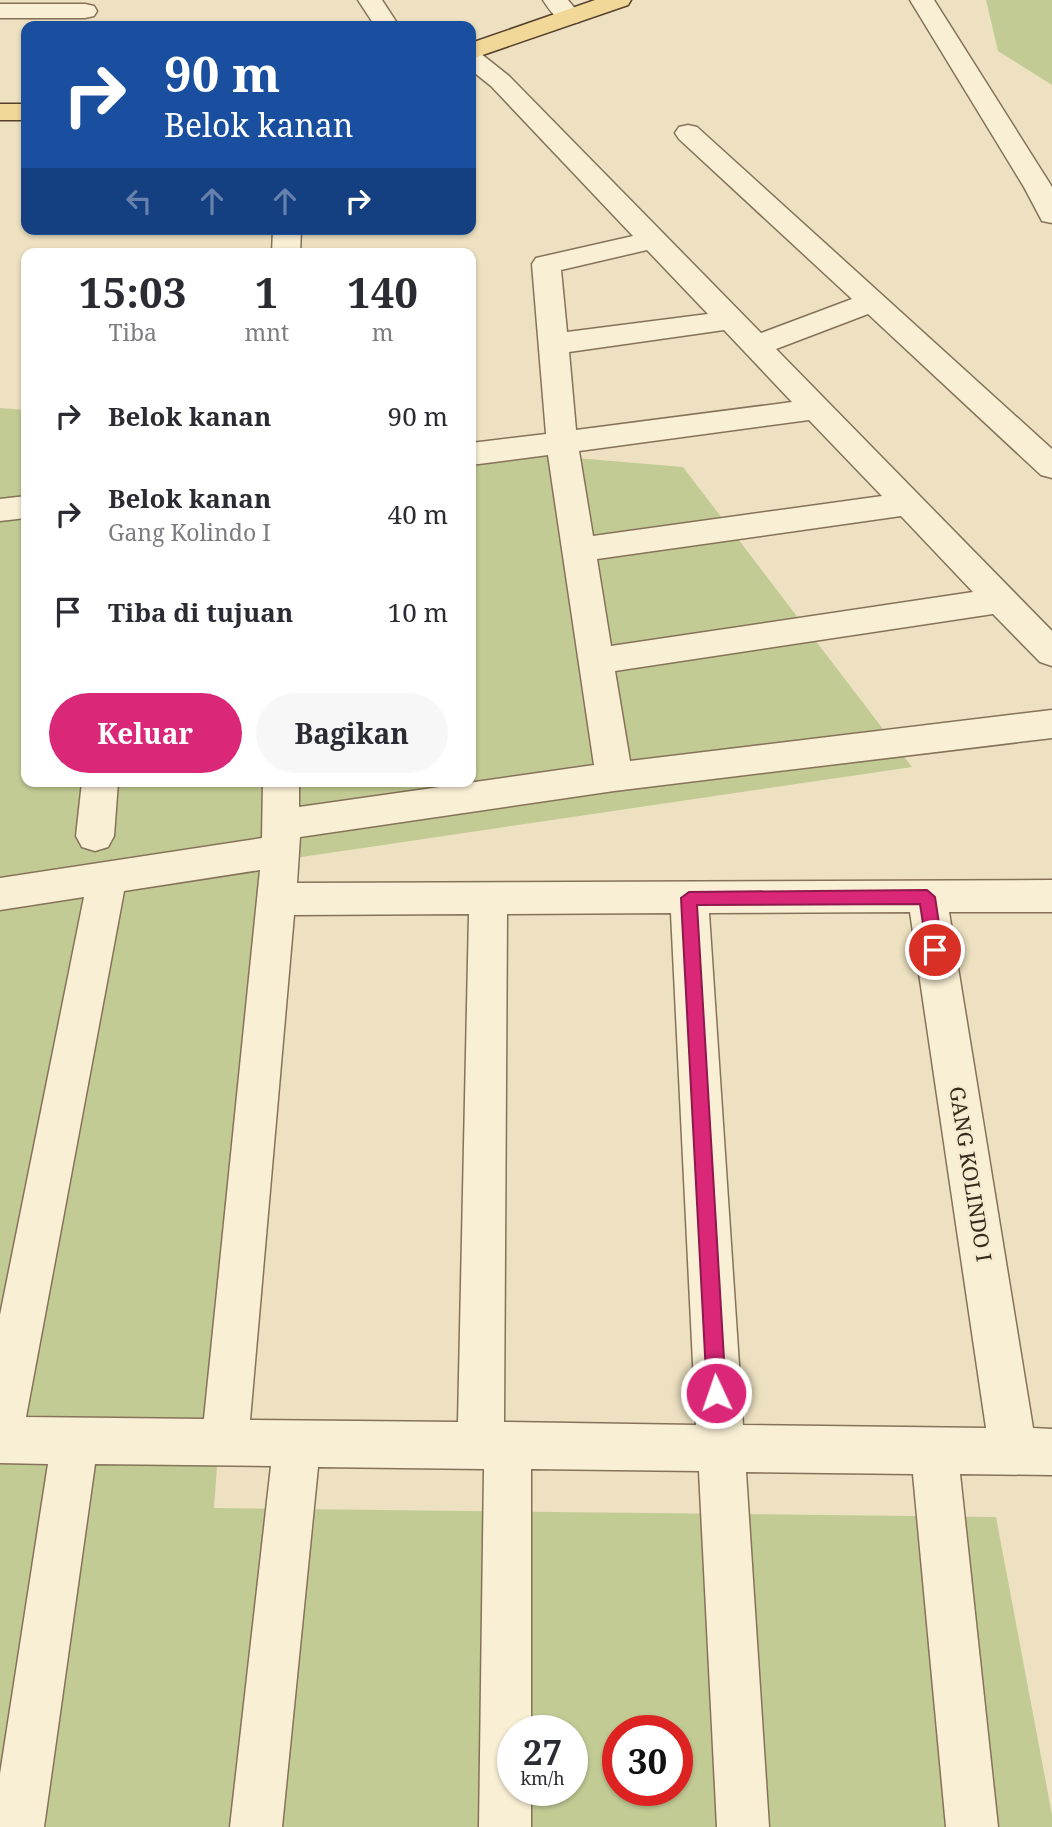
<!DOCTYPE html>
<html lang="id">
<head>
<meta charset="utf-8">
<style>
	:root { --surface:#fff; --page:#f7f7f7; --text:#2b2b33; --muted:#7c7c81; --accent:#db2777 }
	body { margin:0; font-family:"Noto Serif",serif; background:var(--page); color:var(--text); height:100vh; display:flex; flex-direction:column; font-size:26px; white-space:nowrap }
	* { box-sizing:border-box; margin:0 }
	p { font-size:23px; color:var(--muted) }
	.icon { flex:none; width:38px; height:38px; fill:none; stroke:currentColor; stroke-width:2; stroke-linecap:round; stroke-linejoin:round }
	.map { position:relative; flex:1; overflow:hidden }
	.side { position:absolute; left:21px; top:248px; width:455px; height:539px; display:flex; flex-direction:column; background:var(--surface); border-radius:14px; box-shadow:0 2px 5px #0004 }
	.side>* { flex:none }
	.hud { position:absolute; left:21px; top:21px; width:455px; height:214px; border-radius:14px; box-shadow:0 2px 5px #0004; background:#1a4fa0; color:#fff; overflow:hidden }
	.speed { position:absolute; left:497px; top:1715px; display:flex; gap:14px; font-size:35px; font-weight:700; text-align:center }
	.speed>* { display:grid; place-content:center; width:91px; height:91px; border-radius:50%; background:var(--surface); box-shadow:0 2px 5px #0004; line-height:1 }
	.speed small { font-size:18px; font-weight:400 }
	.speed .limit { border:10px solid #d22; background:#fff; color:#111 }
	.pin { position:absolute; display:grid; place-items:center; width:60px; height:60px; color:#fff; margin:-30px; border:4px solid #fff; border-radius:50%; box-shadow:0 2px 7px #0007 }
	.me { position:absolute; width:77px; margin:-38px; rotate:357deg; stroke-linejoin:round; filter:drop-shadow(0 0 5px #0008) }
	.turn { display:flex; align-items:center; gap:24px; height:147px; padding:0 28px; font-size:32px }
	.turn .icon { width:91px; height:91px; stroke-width:2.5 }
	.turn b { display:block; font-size:49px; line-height:60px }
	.lanes { display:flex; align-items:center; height:66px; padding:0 28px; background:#0003; justify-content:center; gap:35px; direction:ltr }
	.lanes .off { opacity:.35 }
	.eta { display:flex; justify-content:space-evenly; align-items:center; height:119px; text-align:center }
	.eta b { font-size:42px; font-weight:700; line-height:49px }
	.cta { display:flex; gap:14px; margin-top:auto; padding:14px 28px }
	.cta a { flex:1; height:80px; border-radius:42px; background:var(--accent); color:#fff; font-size:28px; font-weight:700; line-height:80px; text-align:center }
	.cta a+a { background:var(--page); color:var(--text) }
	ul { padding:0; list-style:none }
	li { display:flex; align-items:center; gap:21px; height:98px; padding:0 28px }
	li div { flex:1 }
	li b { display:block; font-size:26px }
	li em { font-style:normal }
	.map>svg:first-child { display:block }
	.green { fill:#c3cb95; fill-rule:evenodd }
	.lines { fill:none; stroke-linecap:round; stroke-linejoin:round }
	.minor-casing { stroke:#867259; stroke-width:3 }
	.major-casing { stroke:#54402d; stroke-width:3 }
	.minor { fill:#f8efd4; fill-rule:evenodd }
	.major { fill:#f1d898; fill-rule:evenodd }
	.route { fill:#db2777; stroke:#8e194d; stroke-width:2 }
	.labels { text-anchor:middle; stroke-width:5; stroke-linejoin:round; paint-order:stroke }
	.street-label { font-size:21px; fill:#362a1d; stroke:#f5ebd0 }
</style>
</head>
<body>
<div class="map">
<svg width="1052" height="1827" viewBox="0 0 1052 1827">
	<rect width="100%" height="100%" fill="#ede1c1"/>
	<g class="green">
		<path d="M986,0H1052V85L998,51Z"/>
		<path d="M0,408L26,410V782H471V449L683,467L912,767L261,863L214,1508L996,1517L1052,1815V1827H0ZM513,1731H572V1790H513ZM618,1731H677V1790H618Z"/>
	</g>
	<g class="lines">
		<defs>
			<g id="minor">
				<path d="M358,0H382L399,26H375Z"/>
				<path d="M543,0H568L582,17L579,22C561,27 552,14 543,0Z"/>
				<path d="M910,0H934L1052,187V223L1042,221L1024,187Z"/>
				<path d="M0,4H85L94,6L97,11L94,16L85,18H0Z"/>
				<path d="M471,50L480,53L509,76L761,333L852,299L679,139L675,133L679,127L688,125L697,127L1052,449V478L1041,475L868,314L776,349L1052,631V666L1040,662L993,614L615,671L630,761L1052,710V738L614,791L300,837L297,883L1052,880V912H949L1033,1428L1052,1429V1475L960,1474L998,1827H946L913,1474L746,1472L769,1827H717L699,1471L531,1469V1731H513V1790H531V1827H479L484,1469L318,1467L282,1827H230L271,1466L95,1464L44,1827H0V1774L48,1464L0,1463V1315L84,897L0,910V878L262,838L263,782H299V807L594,765L548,455L471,465V443L546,434L532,264L536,258L633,236L491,86L471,70ZM647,250L708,314L567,332L561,270ZM724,330L792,402L576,430L569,352ZM809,420L882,496L593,536L579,451ZM901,516L973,592L611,646L597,559ZM260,870L204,1419L26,1417L124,891ZM910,912L986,1428L743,1425L709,913ZM671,913L696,1425L504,1422L507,914ZM469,914L458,1422L250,1420L294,915Z"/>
				<path d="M273,229H301L300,254H272Z"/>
				<path d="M26,496V518L0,521V499Z"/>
				<path d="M82,782H118L114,836L108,847L95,851L82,847L76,836Z"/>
			</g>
			<g id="major">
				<path d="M595,0H631L628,5L471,59V43Z"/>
				<rect x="0" y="104" width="26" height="16"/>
			</g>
		</defs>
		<use href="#minor" class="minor-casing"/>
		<use href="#major" class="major-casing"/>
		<use href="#minor" class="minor"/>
		<use href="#major" class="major"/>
	</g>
	<path class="route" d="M927,890L935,897L943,950L941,955H929L927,950L920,904L697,905L726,1393L723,1400L716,1402L709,1400L707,1393L681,898L689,892Z"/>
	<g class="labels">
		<g class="street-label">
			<text transform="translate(970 1174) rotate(81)" y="7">GANG KOLINDO I</text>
		</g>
	</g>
</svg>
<div class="speed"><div>27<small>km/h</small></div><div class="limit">30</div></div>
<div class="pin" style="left:935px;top:950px;background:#d93025"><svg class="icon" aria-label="arrive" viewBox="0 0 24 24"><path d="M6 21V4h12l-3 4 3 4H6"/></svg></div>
<svg class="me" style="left:716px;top:1393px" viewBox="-20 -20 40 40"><circle r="17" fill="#db2777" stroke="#fff" stroke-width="3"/><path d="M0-11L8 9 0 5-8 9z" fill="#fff"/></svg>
<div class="hud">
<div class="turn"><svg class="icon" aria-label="right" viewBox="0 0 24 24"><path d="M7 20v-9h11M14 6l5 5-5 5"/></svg><div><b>90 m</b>Belok kanan</div></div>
<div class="lanes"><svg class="icon off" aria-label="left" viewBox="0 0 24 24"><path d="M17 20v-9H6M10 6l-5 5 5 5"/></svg><svg class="icon off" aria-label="ahead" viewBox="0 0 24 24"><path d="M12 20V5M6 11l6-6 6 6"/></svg><svg class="icon off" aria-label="ahead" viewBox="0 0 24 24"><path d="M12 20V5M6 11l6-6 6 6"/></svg><svg class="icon" aria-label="right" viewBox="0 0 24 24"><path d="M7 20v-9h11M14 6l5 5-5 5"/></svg></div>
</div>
<section class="side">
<div class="eta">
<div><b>15:03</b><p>Tiba</p></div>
<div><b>1</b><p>mnt</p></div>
<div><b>140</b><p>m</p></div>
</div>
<ul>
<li><svg class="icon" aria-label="right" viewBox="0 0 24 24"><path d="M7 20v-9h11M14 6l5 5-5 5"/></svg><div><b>Belok kanan</b></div><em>90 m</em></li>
<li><svg class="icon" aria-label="right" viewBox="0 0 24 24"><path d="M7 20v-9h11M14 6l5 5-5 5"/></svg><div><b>Belok kanan</b><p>Gang Kolindo I</p></div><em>40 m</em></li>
<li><svg class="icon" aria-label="arrive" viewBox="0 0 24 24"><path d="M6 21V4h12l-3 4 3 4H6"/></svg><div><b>Tiba di tujuan</b></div><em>10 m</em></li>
</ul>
<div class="cta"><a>Keluar</a><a>Bagikan</a></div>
</section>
</div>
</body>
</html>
